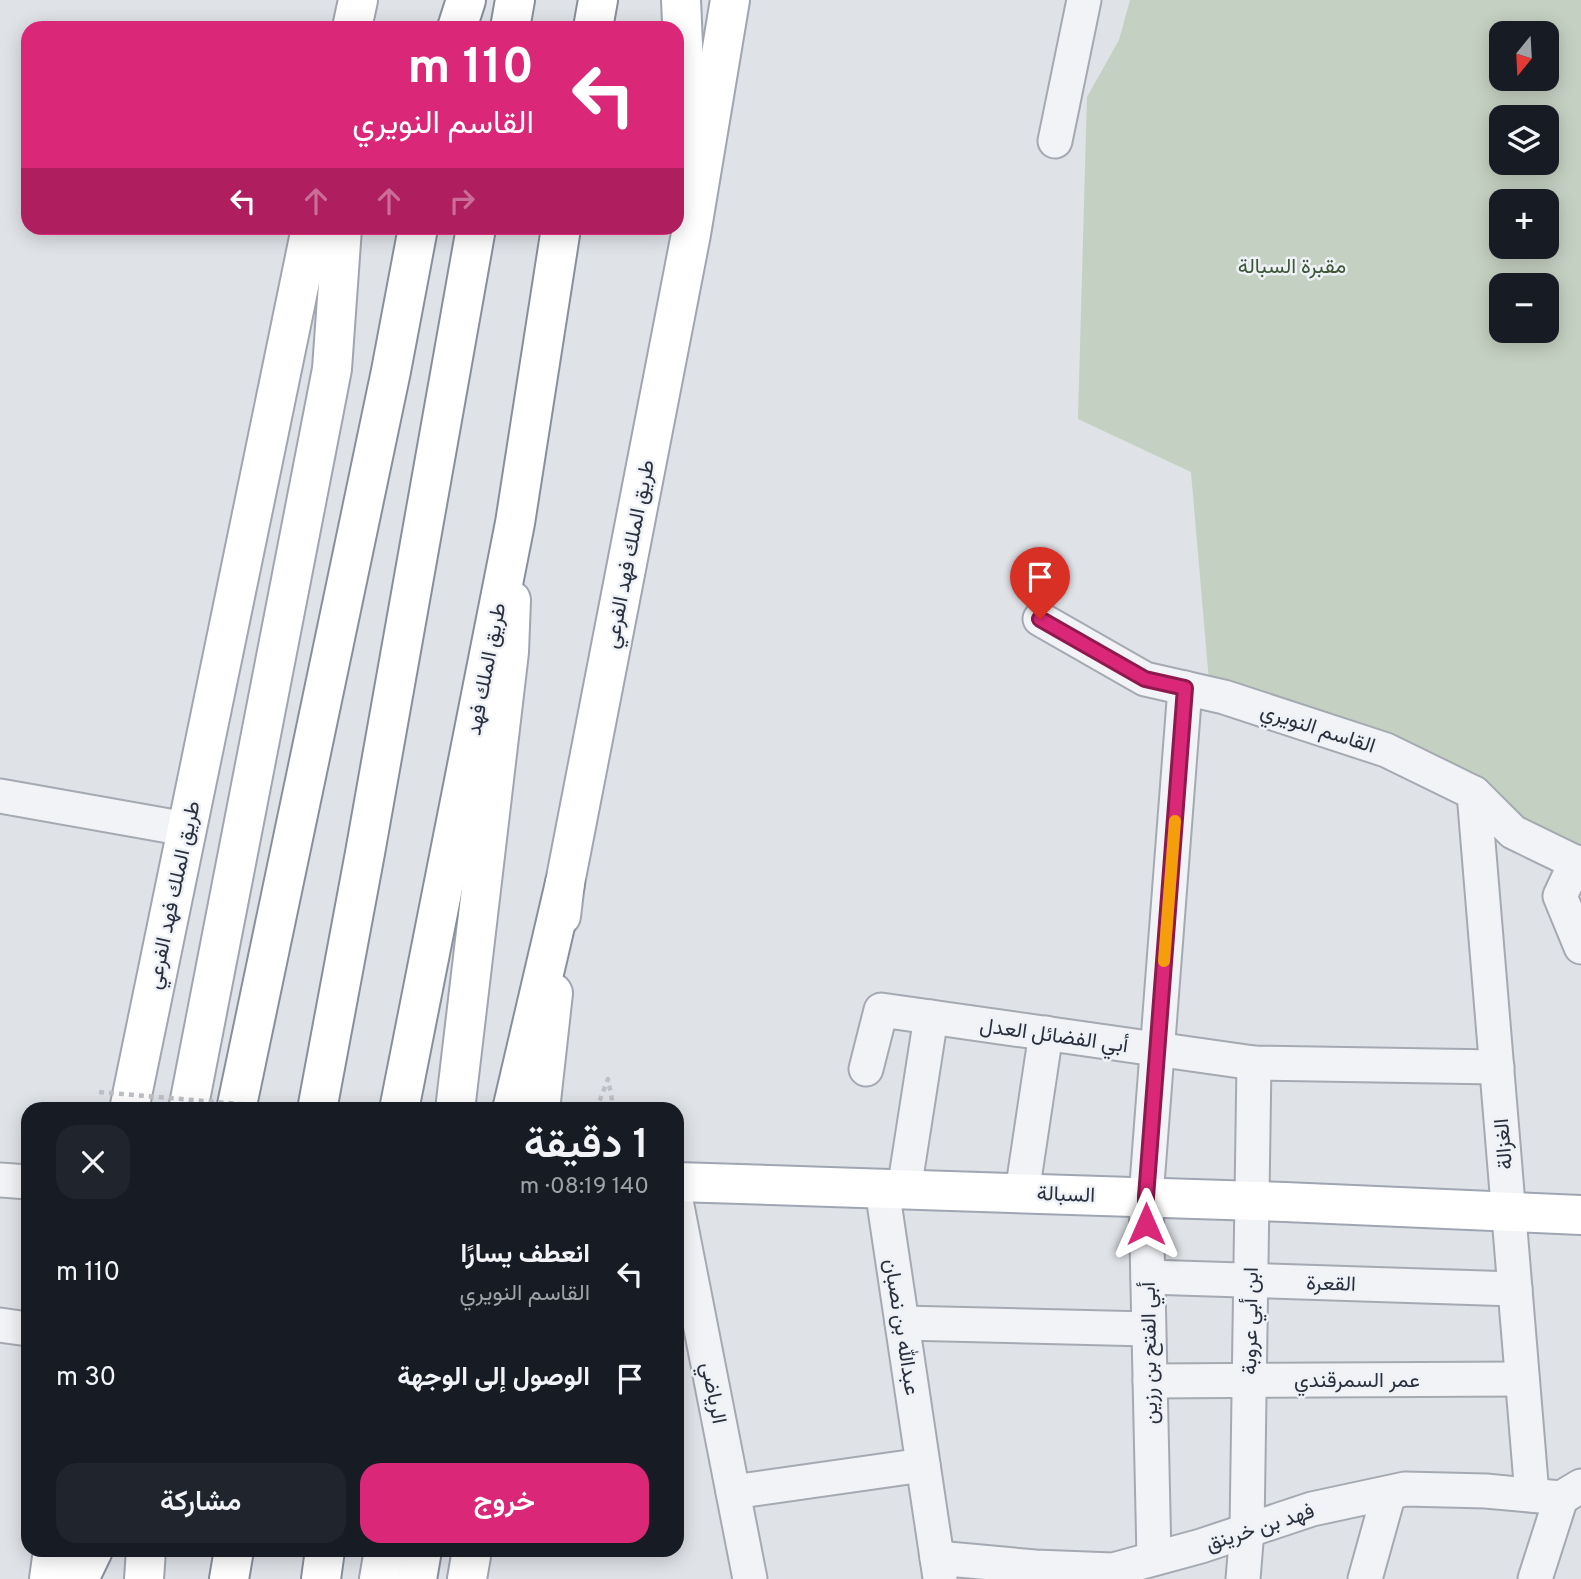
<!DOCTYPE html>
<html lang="ar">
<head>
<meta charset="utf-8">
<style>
	:root { --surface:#171b24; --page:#20242c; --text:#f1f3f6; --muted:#9ea1a6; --accent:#db2777 }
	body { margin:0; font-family:Overpass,Vazirmatn,sans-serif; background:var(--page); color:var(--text); direction:rtl; height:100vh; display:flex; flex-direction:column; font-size:26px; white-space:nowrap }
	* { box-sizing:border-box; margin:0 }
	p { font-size:23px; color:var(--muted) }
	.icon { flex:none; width:38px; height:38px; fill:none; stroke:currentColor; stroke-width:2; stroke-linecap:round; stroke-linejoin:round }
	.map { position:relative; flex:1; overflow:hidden; direction:ltr }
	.details { position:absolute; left:21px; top:1102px; width:663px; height:455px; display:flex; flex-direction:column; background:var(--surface); border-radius:21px; box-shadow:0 4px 18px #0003; direction:rtl }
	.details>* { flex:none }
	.top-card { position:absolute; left:21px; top:21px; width:663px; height:214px; border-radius:21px; box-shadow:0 4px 18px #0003; direction:rtl; background:#db2777; color:#fff; overflow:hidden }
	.needle { width:46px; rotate:198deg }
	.fabs { position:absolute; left:1489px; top:21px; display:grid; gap:14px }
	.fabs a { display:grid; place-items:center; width:70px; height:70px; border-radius:14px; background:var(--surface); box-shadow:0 4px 18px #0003; font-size:35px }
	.pin { position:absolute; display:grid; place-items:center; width:60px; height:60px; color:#fff; margin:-72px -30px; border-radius:50% 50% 50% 0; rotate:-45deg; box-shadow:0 0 7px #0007 }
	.pin .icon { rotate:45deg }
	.me { position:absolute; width:77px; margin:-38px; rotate:0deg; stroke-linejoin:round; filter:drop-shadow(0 0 5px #0008) }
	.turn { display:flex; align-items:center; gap:24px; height:147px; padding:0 35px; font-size:32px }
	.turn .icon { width:91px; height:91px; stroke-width:2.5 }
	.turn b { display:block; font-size:49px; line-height:60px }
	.lanes { display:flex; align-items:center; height:66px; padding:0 35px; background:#0003; justify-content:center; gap:35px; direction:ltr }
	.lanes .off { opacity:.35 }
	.round { display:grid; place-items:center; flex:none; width:74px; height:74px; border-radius:21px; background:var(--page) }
	.headline { display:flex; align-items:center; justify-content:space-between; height:119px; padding:0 35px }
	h1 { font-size:42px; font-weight:600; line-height:52px }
	.primary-button { display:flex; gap:14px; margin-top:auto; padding:14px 35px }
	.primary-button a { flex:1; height:80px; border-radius:21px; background:var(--accent); color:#fff; font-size:28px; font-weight:600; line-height:80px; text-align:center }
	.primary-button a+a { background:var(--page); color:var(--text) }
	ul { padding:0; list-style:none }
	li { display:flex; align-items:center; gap:21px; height:105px; padding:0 35px }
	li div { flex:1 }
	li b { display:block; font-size:26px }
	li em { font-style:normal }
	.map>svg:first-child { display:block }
	.green { fill:#c4d0c1; fill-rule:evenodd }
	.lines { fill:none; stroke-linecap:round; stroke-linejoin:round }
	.minor-casing { stroke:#a5a9b1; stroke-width:37 }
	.major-casing { stroke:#9fa6b2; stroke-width:42 }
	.highway-casing { stroke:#878f9c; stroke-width:42 }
	.path { stroke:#bdc0c6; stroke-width:4.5; stroke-dasharray:5 5; stroke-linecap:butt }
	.minor { stroke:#f1f3f6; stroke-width:33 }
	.major { stroke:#fff; stroke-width:38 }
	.highway { stroke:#fff; stroke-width:38 }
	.path-bridge { stroke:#bdc0c6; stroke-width:4.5; stroke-dasharray:5 5; stroke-linecap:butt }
	.route-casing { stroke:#8e194d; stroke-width:18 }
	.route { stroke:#db2777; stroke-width:12 }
	.slow { stroke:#f59e0b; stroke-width:12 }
	.labels { text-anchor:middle; stroke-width:5; stroke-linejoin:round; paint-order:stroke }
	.park-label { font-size:21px; fill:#3d5738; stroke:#eef1f5 }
	.street-label { font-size:21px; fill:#29303d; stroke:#eef1f5 }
</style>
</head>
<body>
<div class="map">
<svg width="1581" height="1579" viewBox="0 0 1581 1579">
	<rect width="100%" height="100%" fill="#dfe2e7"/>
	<path class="green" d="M1130,0H1581V851L1474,793L1210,693L1191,472L1078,419L1087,97L1119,40ZM1502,33H1547V79H1502ZM1502,117H1547V163H1502ZM1502,201H1547V247H1502ZM1502,285H1547V331H1502Z"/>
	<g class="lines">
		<defs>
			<g id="minor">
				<path d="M1055,141L1084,0"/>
				<path d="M1040,619L1145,679L1224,697L1386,750L1474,793L1513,832L1581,865"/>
				<path d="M1474,793L1532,1495"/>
				<path d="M0,796L186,829"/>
				<path d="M1576,862L1560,896L1581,947"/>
				<path d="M866,1069L881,1010L1254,1063L1497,1067"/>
				<path d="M0,1180L28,1182"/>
				<path d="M882,1189L940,1578"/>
				<path d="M904,1190L931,1017"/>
				<path d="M1022,1193L1046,1033"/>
				<path d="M677,1206L750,1579"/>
				<path d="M1148,1277L1515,1289"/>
				<path d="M902,1323L1148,1329"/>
				<path d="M0,1325L28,1329"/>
				<path d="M1150,1381L1522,1379"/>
				<path d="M733,1492L923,1465"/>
				<path d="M937,1558L1035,1567L1113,1570L1201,1546L1312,1509L1405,1489L1486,1491L1561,1498L1581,1486"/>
				<path d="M1154,1558L1146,1197L1185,688"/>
				<path d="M1243,1579L1247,1530L1254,1063"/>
				<path d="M1365,1579L1389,1493"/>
				<path d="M1535,1579L1561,1498"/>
			</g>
			<g id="major">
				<path d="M681,0L688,155"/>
				<path d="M352,28L358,0"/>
				<path d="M561,916L565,883L691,234L730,0"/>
				<path d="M129,1110L311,228"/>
				<path d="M188,1110L332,369L342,228"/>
				<path d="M455,1110L509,652L511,600"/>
				<path d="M540,1110L553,993"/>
				<path d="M677,1182L1285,1202L1581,1215"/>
				<path d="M49,1579L53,1550"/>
				<path d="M144,1579L146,1550"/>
				<path d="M379,1579L384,1550"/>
				<path d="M467,1579L472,1550"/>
			</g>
			<g id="highway">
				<path d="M457,28L466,0"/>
				<path d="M510,28L515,0"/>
				<path d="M593,28L598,0"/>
				<path d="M236,1110L391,371L418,228"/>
				<path d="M317,1110L365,853L476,228"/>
				<path d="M399,1110L515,523L561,228"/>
				<path d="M512,1110L565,883"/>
				<path d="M79,1579L93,1550"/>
				<path d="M229,1579L234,1550"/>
				<path d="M321,1579L325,1550"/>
				<path d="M417,1579L422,1550"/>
			</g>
		</defs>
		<use href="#minor" class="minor-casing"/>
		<use href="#major" class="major-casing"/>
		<use href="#highway" class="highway-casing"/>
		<path class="path" d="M596,1110L608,1079L614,1110"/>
		<use href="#minor" class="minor"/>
		<use href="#major" class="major"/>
		<use href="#highway" class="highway"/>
		<path class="path-bridge" d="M99,1092L310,1110"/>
	</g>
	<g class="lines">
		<defs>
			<path id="route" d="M1040,619L1145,679L1185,688L1146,1197V1224"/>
		</defs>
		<use href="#route" class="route-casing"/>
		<use href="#route" class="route"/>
		<path class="slow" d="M1164,961L1175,821"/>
	</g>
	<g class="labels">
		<g class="park-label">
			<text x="1292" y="273">مقبرة السبالة</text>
		</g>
		<g class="street-label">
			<text transform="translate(629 554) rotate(-79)" y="7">طريق الملك فهد الفرعي</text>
			<text transform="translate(486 669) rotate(-79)" y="7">طريق الملك فهد</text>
			<text transform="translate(1318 728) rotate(18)" y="7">القاسم النويري</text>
			<text transform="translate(173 895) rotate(-78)" y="7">طريق الملك فهد الفرعي</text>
			<text transform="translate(1054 1035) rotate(8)" y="7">أبي الفضائل العدل</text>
			<text transform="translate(1503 1144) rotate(-95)" y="7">الغزالة</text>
			<text transform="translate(1066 1194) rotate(2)" y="7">السبالة</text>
			<text transform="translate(1331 1283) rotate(2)" y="7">القعرة</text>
			<text transform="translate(1250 1321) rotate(-89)" y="7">ابن أبي عروبة</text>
			<text transform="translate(902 1327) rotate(81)" y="7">عبدالله بن نصبان</text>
			<text transform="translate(1149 1353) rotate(-91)" y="7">أبي الفتح بن رزين</text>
			<text x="1357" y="1387">عمر السمرقندي</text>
			<text transform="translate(714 1393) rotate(79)" y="7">الرياضي</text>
			<text transform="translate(1260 1527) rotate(-18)" y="7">فهد بن خرينق</text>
		</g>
	</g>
</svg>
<div class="fabs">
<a><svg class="needle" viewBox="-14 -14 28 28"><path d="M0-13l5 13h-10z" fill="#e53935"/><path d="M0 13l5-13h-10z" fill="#9ea1a6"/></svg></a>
<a><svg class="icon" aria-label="layers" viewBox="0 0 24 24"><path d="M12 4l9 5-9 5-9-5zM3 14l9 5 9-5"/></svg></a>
<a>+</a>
<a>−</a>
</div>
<div class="pin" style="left:1040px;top:619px;background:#d93025"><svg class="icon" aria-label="arrive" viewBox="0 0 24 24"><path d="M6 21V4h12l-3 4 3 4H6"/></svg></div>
<svg class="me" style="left:1146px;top:1224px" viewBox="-20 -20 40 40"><path d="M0-17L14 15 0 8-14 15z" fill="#db2777" stroke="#fff" stroke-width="4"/></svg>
<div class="top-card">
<div class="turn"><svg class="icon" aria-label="left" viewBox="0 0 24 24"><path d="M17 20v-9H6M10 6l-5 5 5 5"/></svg><div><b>110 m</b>القاسم النويري</div></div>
<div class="lanes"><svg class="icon" aria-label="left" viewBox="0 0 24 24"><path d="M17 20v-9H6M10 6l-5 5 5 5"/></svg><svg class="icon off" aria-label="ahead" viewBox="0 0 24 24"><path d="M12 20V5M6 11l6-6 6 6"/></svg><svg class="icon off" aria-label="ahead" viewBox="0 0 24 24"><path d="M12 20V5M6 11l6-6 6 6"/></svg><svg class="icon off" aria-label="right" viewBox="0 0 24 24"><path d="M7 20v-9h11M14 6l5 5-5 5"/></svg></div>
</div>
<section class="details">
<div class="headline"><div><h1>1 دقيقة</h1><p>140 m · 08:19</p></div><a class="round"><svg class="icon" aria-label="close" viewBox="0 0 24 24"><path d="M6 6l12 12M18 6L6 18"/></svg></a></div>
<ul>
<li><svg class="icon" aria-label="left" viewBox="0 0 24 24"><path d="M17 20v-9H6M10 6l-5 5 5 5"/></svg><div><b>انعطف يسارًا</b><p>القاسم النويري</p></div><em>110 m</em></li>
<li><svg class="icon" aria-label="arrive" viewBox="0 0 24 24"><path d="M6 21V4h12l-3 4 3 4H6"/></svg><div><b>الوصول إلى الوجهة</b></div><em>30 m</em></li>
</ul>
<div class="primary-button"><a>خروج</a><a>مشاركة</a></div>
</section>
</div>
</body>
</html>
